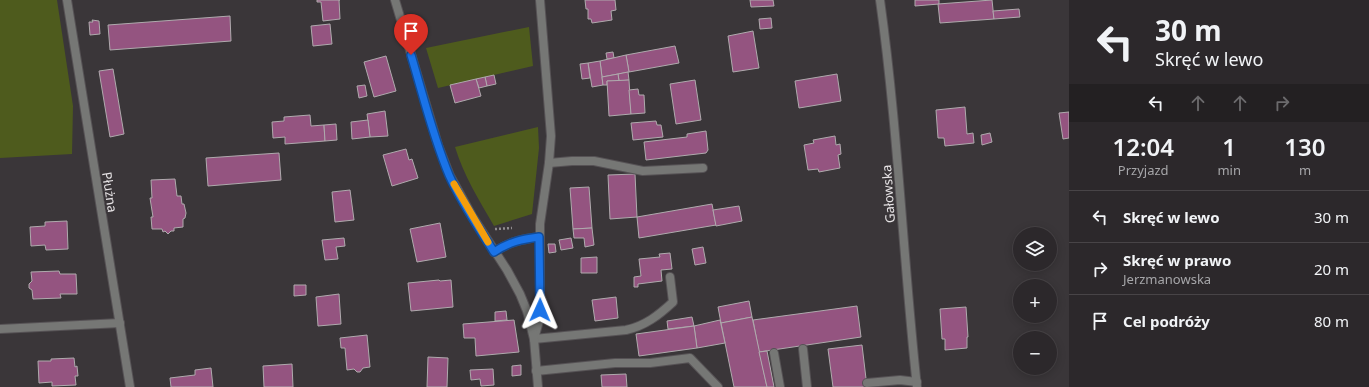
<!DOCTYPE html>
<html lang="pl">
<head>
<meta charset="utf-8">
<style>
	:root { --surface:#2c282b; --page:#383437; --text:#f1f3f6; --muted:#a6a6a9; --line:#484447 }
	body { margin:0; font-family:"Noto Sans",sans-serif; background:var(--page); color:var(--text); height:100vh; display:flex; flex-direction:column; font-size:15px; white-space:nowrap }
	* { box-sizing:border-box; margin:0 }
	p { font-size:13px; color:var(--muted) }
	.icon { flex:none; width:22px; height:22px; fill:none; stroke:currentColor; stroke-width:2; stroke-linecap:round; stroke-linejoin:round }
	.map { position:relative; flex:1; overflow:hidden }
	.details { display:flex; flex-direction:column; background:var(--surface); width:300px }
	.details>* { flex:none }
	.hud { background:#2c282b; color:var(--text); overflow:hidden }
	.tools { position:absolute; left:1013px; top:227px; display:grid; gap:8px }
	.tools a { display:grid; place-items:center; width:44px; height:44px; border-radius:50%; background:var(--surface); box-shadow:0 2px 10px #0003,0 0 0 1px var(--line); font-size:20px }
	.pin { position:absolute; display:grid; place-items:center; width:34px; height:34px; color:#fff; margin:-41px -17px; border-radius:50% 50% 50% 0; rotate:-45deg; box-shadow:0 0 4px #0007 }
	.pin .icon { rotate:45deg }
	.me { position:absolute; width:44px; margin:-22px; rotate:1deg; stroke-linejoin:round; filter:drop-shadow(0 0 3px #0008) }
	.turn { display:flex; align-items:center; gap:14px; height:84px; padding:0 20px; font-size:18px }
	.turn .icon { width:52px; height:52px; stroke-width:2.5 }
	.turn b { display:block; font-size:28px; line-height:34px }
	.lanes { display:flex; align-items:center; height:38px; padding:0 20px; background:#0003; justify-content:center; gap:20px; direction:ltr }
	.lanes .off { opacity:.35 }
	.eta { display:flex; justify-content:space-evenly; align-items:center; height:68px; text-align:center }
	.eta b { font-size:24px; font-weight:600; line-height:28px }
	ul { padding:0; list-style:none }
	li { display:flex; align-items:center; gap:12px; height:52px; padding:0 20px; border-top:1px solid var(--line) }
	li div { flex:1 }
	li b { display:block; font-size:15px }
	li em { font-style:normal }
	main { display:flex; flex:1; min-height:0 }
	.map>svg:first-child { display:block }
	.green { fill:#4e5b1d }
	.building { fill:#945480; stroke:#afaaad }
	.lines { fill:none; stroke-linecap:round; stroke-linejoin:round }
	.service-casing { stroke:#565255; stroke-width:10 }
	.minor-casing { stroke:#565255; stroke-width:10 }
	.tertiary-casing { stroke:#565255; stroke-width:10 }
	.path { stroke:#928e91; stroke-width:2.5; stroke-dasharray:2 2; stroke-linecap:butt }
	.service { stroke:#767775; stroke-width:8 }
	.minor { stroke:#767775; stroke-width:8 }
	.tertiary { stroke:#767775; stroke-width:8 }
	.route-casing { stroke:#114b97; stroke-width:10 }
	.route { stroke:#1a73e8; stroke-width:7 }
	.slow { stroke:#f59e0b; stroke-width:7 }
	.labels { text-anchor:middle; stroke-width:4; stroke-linejoin:round; paint-order:stroke }
	.street-label { font-size:13px; fill:#e7e4e6; stroke:#3a3639 }
</style>
</head>
<body>
<main>
<div class="map">
<svg width="1069" height="387" viewBox="0 0 1069 387">
	<rect width="100%" height="100%" fill="#3a3639"/>
	<g class="green">
		<path d="M0,0H57L73,106L72,154L0,158Z"/>
		<path d="M529,27L533,66L438,88L426,48Z"/>
		<path d="M538,127L539,148L532,214L494,226C479,200 464,176 455,147Z"/>
	</g>
	<g class="building">
		<path d="M317,0H340H339L340,19L323,21L321,2H317Z"/>
		<path d="M585,0H615L616,10L611,11L612,20L592,23L591,19H588V9H586Z"/>
		<path d="M750,0H773L774,6L751,7Z"/>
		<path d="M915,0H939V4L915,6Z"/>
		<path d="M992,0L994,19L940,23L938,4Z"/>
		<path d="M1019,9L1020,17L994,19L993,11Z"/>
		<path d="M230,16L231,41L110,50L108,25Z"/>
		<path d="M771,18L772,28L760,29L759,19Z"/>
		<path d="M92,20L99,21L100,34L90,35L89,22H93Z"/>
		<path d="M330,24L332,44L313,46L311,26Z"/>
		<path d="M753,31L759,68L733,72L728,36Z"/>
		<path d="M675,46L679,63L629,72L626,55Z"/>
		<path d="M613,52L614,58L607,59L606,53Z"/>
		<path d="M626,55L629,72L602,77L600,61Z"/>
		<path d="M386,56L396,91L374,97L364,62Z"/>
		<path d="M600,61L603,85L592,87L588,63Z"/>
		<path d="M588,63L590,78L582,79L580,64Z"/>
		<path d="M113,69L124,134L110,137L99,71Z"/>
		<path d="M628,72L629,80L619,81L618,74Z"/>
		<path d="M618,74L619,81H607V85H603L602,77Z"/>
		<path d="M837,74L841,101L799,108L795,81Z"/>
		<path d="M494,75L496,84L487,86L485,77Z"/>
		<path d="M485,77L487,86L479,88L476,79Z"/>
		<path d="M476,79L481,96L455,103L450,85Z"/>
		<path d="M629,80L631,114L609,116L607,81Z"/>
		<path d="M695,80L701,120L676,124L670,84Z"/>
		<path d="M365,85L367,96L359,98L357,86Z"/>
		<path d="M638,89L639,95H644L645,113L631,114L629,90Z"/>
		<path d="M965,107L967,134L973,133L974,143L945,146L944,138H938L936,110Z"/>
		<path d="M385,111L388,136L370,137L367,114Z"/>
		<path d="M1069,112V138L1063,139L1059,113Z"/>
		<path d="M310,115L311,126L324,125L325,141L285,144V137L273,138L272,122L284,121V117Z"/>
		<path d="M368,120L370,137L352,139L351,122Z"/>
		<path d="M656,121L657,125H661L663,137L633,140L631,123Z"/>
		<path d="M336,124L337,140L325,141L324,125Z"/>
		<path d="M706,131L708,150L706,153L646,160L644,142L687,137V134Z"/>
		<path d="M990,133L992,142L982,145L981,135Z"/>
		<path d="M835,136L836,145L840,144L841,154L838,155L840,168L819,172L818,169L808,170L804,145L814,143L813,140Z"/>
		<path d="M406,149L409,160L412,159L418,178L392,186L383,155Z"/>
		<path d="M279,153L281,180L208,186L206,158Z"/>
		<path d="M635,174L637,217L610,219L608,175Z"/>
		<path d="M175,179L177,196H181L182,204H184L186,213L185,218L183,219V227L174,228V231H171L168,234L165,231L163,232L162,229H152L151,217H153L150,198H152L151,180Z"/>
		<path d="M589,187L592,228L573,229L570,188Z"/>
		<path d="M350,190L354,220L335,222L332,192Z"/>
		<path d="M712,204L716,225L639,238L637,217Z"/>
		<path d="M739,206L742,221L716,226L713,210Z"/>
		<path d="M67,221L68,249L46,250L45,245L31,246L30,227L45,226V222Z"/>
		<path d="M440,223L446,257L417,262L410,229Z"/>
		<path d="M592,228L594,245L585,247L584,238H574L573,229Z"/>
		<path d="M344,238L345,246L336,247L338,259L325,260L322,240Z"/>
		<path d="M571,238L573,248L561,250L559,240Z"/>
		<path d="M548,244H555L556,252L549,253Z"/>
		<path d="M703,247L706,263L695,265L692,249Z"/>
		<path d="M670,253L672,269L661,270L662,281L638,284V287H634V277L641,276L639,259L660,257L659,254Z"/>
		<path d="M597,257V273H581V258Z"/>
		<path d="M59,271L60,274H76L77,294H60L61,298L33,299L32,290L29,288V284L32,281L31,272Z"/>
		<path d="M439,280L440,281L451,280L453,307L411,311L408,283Z"/>
		<path d="M294,285H306V295L294,296Z"/>
		<path d="M339,294L341,324L318,326L316,297Z"/>
		<path d="M616,297L618,318L595,321L592,300Z"/>
		<path d="M749,301L752,317L721,323L718,307Z"/>
		<path d="M857,306L861,337L759,352L753,320Z"/>
		<path d="M966,307L968,337H967V348L945,350V339H942L940,309Z"/>
		<path d="M506,311L507,320L495,321V312Z"/>
		<path d="M692,317L694,326L668,329L667,321Z"/>
		<path d="M752,317L767,387H734L721,323Z"/>
		<path d="M514,320L519,352L476,356L475,338H464L463,324Z"/>
		<path d="M720,320L725,343L697,348L694,326Z"/>
		<path d="M694,326L697,348L639,356L636,334Z"/>
		<path d="M367,335L370,367L363,368L360,372H357L354,369L347,370L345,348H341L340,338Z"/>
		<path d="M862,345L867,387H833L828,349Z"/>
		<path d="M767,351L774,387H767L759,352Z"/>
		<path d="M428,357L448,358L447,387H427Z"/>
		<path d="M74,358L75,367L77,366L78,376H75L76,385L52,386V382L39,383L38,361H51V359Z"/>
		<path d="M292,364L293,387H264L263,366Z"/>
		<path d="M521,365V375L512,376V366Z"/>
		<path d="M211,368L213,387H171L170,378L195,375V370Z"/>
		<path d="M493,369L494,385L481,386L480,379L471,380L470,370Z"/>
		<path d="M626,374L627,387H602L601,375Z"/>
	</g>
	<g class="lines">
		<defs>
			<g id="service">
				<path d="M549,163L572,161H594L643,171L703,168"/>
				<path d="M534,339L626,330C645,326 659,315 673,302L670,277"/>
				<path d="M803,349L807,387"/>
				<path d="M774,353L780,387"/>
				<path d="M536,371L615,363H650L690,358L718,387"/>
				<path d="M867,383L900,380L917,382"/>
			</g>
			<g id="minor">
				<path d="M67,0L130,387"/>
				<path d="M880,0C898,128 903,258 917,387"/>
				<path d="M494,252C509,242 522,239 539,237"/>
				<path d="M0,329L120,323"/>
				<path d="M534,339L539,321L540,299V224L549,163L551,136L540,0"/>
			</g>
			<path id="tertiary" d="M395,0L438,145L450,176L472,216L507,270L520,294L527,311L534,339L538,387"/>
		</defs>
		<use href="#service" class="service-casing"/>
		<use href="#minor" class="minor-casing"/>
		<use href="#tertiary" class="tertiary-casing"/>
		<path class="path" d="M495,229L512,228"/>
		<use href="#service" class="service"/>
		<use href="#minor" class="minor"/>
		<use href="#tertiary" class="tertiary"/>
	</g>
	<g class="lines">
		<defs>
			<path id="route" d="M411,55C423,95 433,137 449,175C461,202 479,228 494,252C509,242 522,239 539,237L540,310"/>
		</defs>
		<use href="#route" class="route-casing"/>
		<use href="#route" class="route"/>
		<path class="slow" d="M454,184L488,242"/>
	</g>
	<g class="labels">
		<g class="street-label">
			<text transform="translate(110 192) rotate(81)" y="5">Płużna</text>
			<text transform="translate(888 194) rotate(-94)" y="5">Gałowska</text>
		</g>
	</g>
</svg>
<div class="tools">
<a><svg class="icon" aria-label="layers" viewBox="0 0 24 24"><path d="M12 4l9 5-9 5-9-5zM3 14l9 5 9-5"/></svg></a>
<a>+</a>
<a>−</a>
</div>
<div class="pin" style="left:411px;top:55px;background:#d93025"><svg class="icon" aria-label="arrive" viewBox="0 0 24 24"><path d="M6 21V4h12l-3 4 3 4H6"/></svg></div>
<svg class="me" style="left:540px;top:310px" viewBox="-20 -20 40 40"><path d="M0-17L14 15 0 8-14 15z" fill="#1a73e8" stroke="#fff" stroke-width="4"/></svg>
</div>
<section class="details">
<div class="hud">
<div class="turn"><svg class="icon" aria-label="left" viewBox="0 0 24 24"><path d="M17 20v-9H6M10 6l-5 5 5 5"/></svg><div><b>30 m</b>Skręć w lewo</div></div>
<div class="lanes"><svg class="icon" aria-label="left" viewBox="0 0 24 24"><path d="M17 20v-9H6M10 6l-5 5 5 5"/></svg><svg class="icon off" aria-label="ahead" viewBox="0 0 24 24"><path d="M12 20V5M6 11l6-6 6 6"/></svg><svg class="icon off" aria-label="ahead" viewBox="0 0 24 24"><path d="M12 20V5M6 11l6-6 6 6"/></svg><svg class="icon off" aria-label="right" viewBox="0 0 24 24"><path d="M7 20v-9h11M14 6l5 5-5 5"/></svg></div>
</div>
<div class="eta">
<div><b>12:04</b><p>Przyjazd</p></div>
<div><b>1</b><p>min</p></div>
<div><b>130</b><p>m</p></div>
</div>
<ul>
<li><svg class="icon" aria-label="left" viewBox="0 0 24 24"><path d="M17 20v-9H6M10 6l-5 5 5 5"/></svg><div><b>Skręć w lewo</b></div><em>30 m</em></li>
<li><svg class="icon" aria-label="right" viewBox="0 0 24 24"><path d="M7 20v-9h11M14 6l5 5-5 5"/></svg><div><b>Skręć w prawo</b><p>Jerzmanowska</p></div><em>20 m</em></li>
<li><svg class="icon" aria-label="arrive" viewBox="0 0 24 24"><path d="M6 21V4h12l-3 4 3 4H6"/></svg><div><b>Cel podróży</b></div><em>80 m</em></li>
</ul>
</section>
</main>
</body>
</html>
